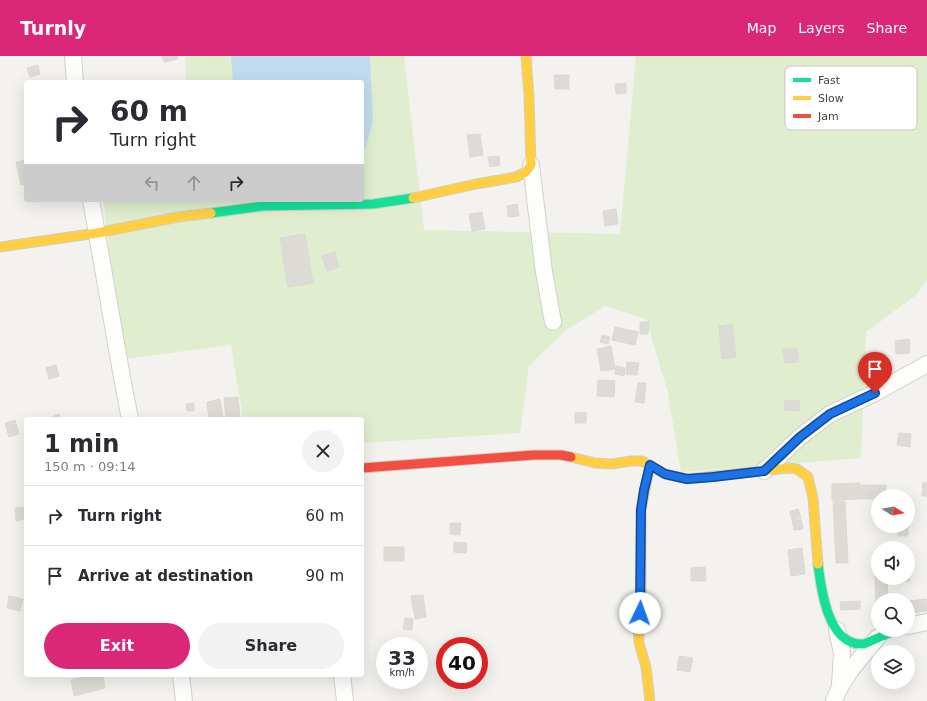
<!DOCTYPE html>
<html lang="en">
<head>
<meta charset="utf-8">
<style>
	:root { --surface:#fff; --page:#f2f2f3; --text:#2b2b33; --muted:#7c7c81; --line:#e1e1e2; --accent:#db2777 }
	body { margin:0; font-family:"DejaVu Sans",sans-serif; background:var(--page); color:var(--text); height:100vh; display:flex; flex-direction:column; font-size:15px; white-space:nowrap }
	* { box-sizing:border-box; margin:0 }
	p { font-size:13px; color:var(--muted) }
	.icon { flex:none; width:22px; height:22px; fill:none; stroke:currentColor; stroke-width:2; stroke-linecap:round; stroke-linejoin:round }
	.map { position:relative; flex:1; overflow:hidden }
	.drawer { position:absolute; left:24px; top:361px; width:340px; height:260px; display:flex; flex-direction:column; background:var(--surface); border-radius:4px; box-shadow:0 4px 16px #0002 }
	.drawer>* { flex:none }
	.guide { position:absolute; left:24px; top:24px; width:340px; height:122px; border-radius:4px; box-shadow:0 4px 16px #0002; background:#fff; color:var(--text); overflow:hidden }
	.needle { width:26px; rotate:101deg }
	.tools { position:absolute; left:871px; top:433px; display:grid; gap:8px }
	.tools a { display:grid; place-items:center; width:44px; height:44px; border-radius:50%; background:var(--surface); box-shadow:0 4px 16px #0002; font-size:20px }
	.speed { position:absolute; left:376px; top:581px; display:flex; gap:8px; font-size:20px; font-weight:700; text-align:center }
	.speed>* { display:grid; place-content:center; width:52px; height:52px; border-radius:50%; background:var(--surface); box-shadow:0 4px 16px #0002; line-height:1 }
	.speed small { font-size:10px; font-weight:400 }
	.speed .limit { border:6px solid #d22; background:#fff; color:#111 }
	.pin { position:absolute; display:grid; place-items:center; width:34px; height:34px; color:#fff; margin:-41px -17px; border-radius:50% 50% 50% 0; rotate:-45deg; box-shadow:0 0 4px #0007 }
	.pin .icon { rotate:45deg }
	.me { position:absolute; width:44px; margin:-22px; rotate:3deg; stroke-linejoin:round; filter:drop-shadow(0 0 3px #0008) }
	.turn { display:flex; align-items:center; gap:14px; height:84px; padding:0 20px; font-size:18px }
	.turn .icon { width:52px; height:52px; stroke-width:2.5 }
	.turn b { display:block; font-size:28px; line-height:34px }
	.lanes { display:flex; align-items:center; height:38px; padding:0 20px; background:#0003; justify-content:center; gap:20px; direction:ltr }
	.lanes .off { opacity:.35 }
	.round { display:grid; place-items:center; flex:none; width:42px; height:42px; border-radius:21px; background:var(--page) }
	.headline { display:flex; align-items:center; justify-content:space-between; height:68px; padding:0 20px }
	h1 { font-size:24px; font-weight:700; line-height:30px }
	.primary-button { display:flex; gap:8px; margin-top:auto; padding:8px 20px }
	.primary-button a { flex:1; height:46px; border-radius:24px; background:var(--accent); color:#fff; font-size:16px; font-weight:700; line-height:46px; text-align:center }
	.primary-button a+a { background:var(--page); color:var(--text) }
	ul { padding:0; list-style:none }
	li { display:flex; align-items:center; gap:12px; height:60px; padding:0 20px; border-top:1px solid var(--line) }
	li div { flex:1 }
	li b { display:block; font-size:15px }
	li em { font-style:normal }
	header { display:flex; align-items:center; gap:24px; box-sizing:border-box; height:56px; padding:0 20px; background:var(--accent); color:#fff }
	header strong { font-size:19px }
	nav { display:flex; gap:22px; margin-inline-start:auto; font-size:14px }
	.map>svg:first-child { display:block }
	.green { fill:#e0edcf }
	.water { fill:#c0dbf0 }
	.building { fill:#dddbd6; stroke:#dcd9d4 }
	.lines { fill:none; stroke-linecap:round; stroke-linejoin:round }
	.street-casing { stroke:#d2d0cb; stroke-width:18 }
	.fast-casing { stroke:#d2cfc5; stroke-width:11 }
	.slow-casing { stroke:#d2cfc5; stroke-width:11 }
	.jam-casing { stroke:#d2cfc5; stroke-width:11 }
	.street { stroke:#fdfdfc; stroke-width:16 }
	.fast { stroke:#16e098; stroke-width:9 }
	.slow { stroke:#ffcf43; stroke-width:9 }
	.jam { stroke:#f24e42; stroke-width:9 }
	.route-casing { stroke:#114b97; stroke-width:10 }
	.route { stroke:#1a73e8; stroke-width:7 }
	.key { fill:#fff; stroke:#c9c7c4; stroke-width:1 }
	.key-label { font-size:11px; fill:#4a4439 }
</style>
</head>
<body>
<header>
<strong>Turnly</strong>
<nav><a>Map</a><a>Layers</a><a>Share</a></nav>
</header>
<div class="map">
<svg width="927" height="645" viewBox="0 0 927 645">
	<rect width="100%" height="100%" fill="#f4f2ee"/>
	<path class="green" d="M186,0H404L424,174L620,178L636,0H927V224L916,239L866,276L861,402L681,416L668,337L646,263L605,250L565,275L529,310L520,377L362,387V363H243L231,289L123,303L103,144H362V26H186Z"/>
	<path class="water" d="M231,0H370L373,64L366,91L362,93V26H233Z"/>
	<g class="building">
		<path d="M162,0H177L178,3L164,6Z"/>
		<path d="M38,9L40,18L30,21L27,12Z"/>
		<path d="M554,19H569V33H555Z"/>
		<path d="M626,27V37L616,38L615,28Z"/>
		<path d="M480,78L483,99L470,101L467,79Z"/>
		<path d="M499,100L500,109L490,111L488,101Z"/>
		<path d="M26,104V128L21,129L16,106Z"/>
		<path d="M517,148L519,160L508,161L507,150Z"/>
		<path d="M616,153L618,168L605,170L603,155Z"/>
		<path d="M482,156L485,173L472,175L469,158Z"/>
		<path d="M305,178L313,227L288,231L280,182Z"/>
		<path d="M335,196L339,211L327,215L322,200Z"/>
		<path d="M640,266H649L648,278H640Z"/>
		<path d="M732,268L736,301L722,303L719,270Z"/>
		<path d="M615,271L638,276L635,289L612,284Z"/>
		<path d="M602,279L610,281L608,288L600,286Z"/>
		<path d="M909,283L910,297L896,298L895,285Z"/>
		<path d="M611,290L615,313L601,315L597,293Z"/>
		<path d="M797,292L799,306L785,307L783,293Z"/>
		<path d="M627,306L639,307L637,319L626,318Z"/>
		<path d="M56,309L59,320L49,323L46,312Z"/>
		<path d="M616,310L625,312L624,320L615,318Z"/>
		<path d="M598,324L615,325L614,341L597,340Z"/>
		<path d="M638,327H646L644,347L635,346Z"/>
		<path d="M238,341L240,363H226L224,342Z"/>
		<path d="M220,343L223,363H209L207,346Z"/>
		<path d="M785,344L800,345L799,355L784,354Z"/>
		<path d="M194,347V355H187L186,348Z"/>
		<path d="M586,356V367H575V357Z"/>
		<path d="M59,358L61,363H49V362Z"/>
		<path d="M15,364L19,378L9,381L5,367Z"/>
		<path d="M899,377L911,378L910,391L897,389Z"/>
		<path d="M923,426L927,427V440H922Z"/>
		<path d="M860,427L861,443L832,444V428Z"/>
		<path d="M862,429H886L885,440H878V443H861Z"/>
		<path d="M833,445H845L848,507H836Z"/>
		<path d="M26,451V463L16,465L15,452Z"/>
		<path d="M798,453L801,461L792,464L790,456Z"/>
		<path d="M801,463L803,473L794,474L792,465Z"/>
		<path d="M908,465V480H898L897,470H908Z"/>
		<path d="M450,467H461L460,479L450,478Z"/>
		<path d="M454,486L467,487L466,497L454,496Z"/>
		<rect x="384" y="491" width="20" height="14"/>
		<path d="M802,492L805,518L791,520L788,494Z"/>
		<path d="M874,500H878V522H887L888,544H878V547H876Z"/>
		<path d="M908,501L910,525L896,527V522H908Z"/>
		<path d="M705,511L706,525H691V512Z"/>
		<path d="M423,539L426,561L415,563L411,540Z"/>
		<path d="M9,540L23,543L20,555L7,552Z"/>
		<path d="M926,543L927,555L909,557L908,545Z"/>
		<path d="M860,545V553L841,554L840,546Z"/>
		<path d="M405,562L413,563L412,574L403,573Z"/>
		<path d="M679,600L693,602L690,616L677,614Z"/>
		<path d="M93,619H103L105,632L74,640L71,624Z"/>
	</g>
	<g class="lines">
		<defs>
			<g id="street">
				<path d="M73,0L75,26"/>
				<path d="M531,109L544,216L553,266"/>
				<path d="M91,144L123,327L130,363"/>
				<path d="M764,415L800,381L830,358L875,337L927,308"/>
				<path d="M908,570L927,566"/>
				<path d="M837,574L842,597L840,628"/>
				<path d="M181,619L184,645"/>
				<path d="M342,619L345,645"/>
				<path d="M834,645C843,620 860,603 877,582"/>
			</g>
			<g id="fast">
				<path d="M211,157L263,150L373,148L413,142"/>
				<path d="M818,508C821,533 828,591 864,588L896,574"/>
			</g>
			<g id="slow">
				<path d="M413,142L476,128L516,121L526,116L531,109L529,40L526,0"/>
				<path d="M0,191L97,177L178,161L211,157"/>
				<path d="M571,401L595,407L612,408L631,405H642L665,418L687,423L789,412L797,413L808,421L813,442L818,508"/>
				<path d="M650,409L641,454V545L638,569L639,587L646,611L650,645"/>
			</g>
			<path id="jam" d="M362,412L534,399H561L571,401"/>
		</defs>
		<use href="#street" class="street-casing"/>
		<use href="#fast" class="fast-casing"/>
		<use href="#slow" class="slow-casing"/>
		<use href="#jam" class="jam-casing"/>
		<use href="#street" class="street"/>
		<use href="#fast" class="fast"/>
		<use href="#slow" class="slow"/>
		<use href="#jam" class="jam"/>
	</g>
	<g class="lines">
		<defs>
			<path id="route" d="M640,557L641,454L644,434L650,409L665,418L687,423L713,421L764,415L800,381L830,358L875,337"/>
		</defs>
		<use href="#route" class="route-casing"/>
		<use href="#route" class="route"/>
	</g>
	<rect x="785" y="10" width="132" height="64" rx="6" class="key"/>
	<rect x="793" y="22" width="18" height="4" fill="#16e098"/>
	<rect x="793" y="40" width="18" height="4" fill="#ffcf43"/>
	<rect x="793" y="58" width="18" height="4" fill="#f24e42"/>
	<g class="key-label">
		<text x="818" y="28">Fast</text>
		<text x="818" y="46">Slow</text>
		<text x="818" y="64">Jam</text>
	</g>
</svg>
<div class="tools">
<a><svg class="needle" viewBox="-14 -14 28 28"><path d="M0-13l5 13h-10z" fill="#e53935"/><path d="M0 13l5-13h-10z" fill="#7c7c81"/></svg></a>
<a><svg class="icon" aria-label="sound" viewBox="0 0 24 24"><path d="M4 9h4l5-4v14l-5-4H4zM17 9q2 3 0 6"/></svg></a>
<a><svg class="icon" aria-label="search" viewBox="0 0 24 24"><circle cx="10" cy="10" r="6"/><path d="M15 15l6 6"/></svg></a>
<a><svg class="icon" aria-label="layers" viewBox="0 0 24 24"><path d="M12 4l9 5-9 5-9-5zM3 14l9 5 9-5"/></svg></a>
</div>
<div class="speed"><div>33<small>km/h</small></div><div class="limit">40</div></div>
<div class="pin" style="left:875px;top:337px;background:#d93025"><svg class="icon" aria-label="arrive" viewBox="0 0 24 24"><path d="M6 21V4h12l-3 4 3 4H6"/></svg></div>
<svg class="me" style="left:640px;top:557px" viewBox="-20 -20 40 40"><circle r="19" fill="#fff"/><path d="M0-13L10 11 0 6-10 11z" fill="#1a73e8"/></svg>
<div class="guide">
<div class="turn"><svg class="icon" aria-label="right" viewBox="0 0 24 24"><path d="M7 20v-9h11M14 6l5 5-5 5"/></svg><div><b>60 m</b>Turn right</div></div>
<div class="lanes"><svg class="icon off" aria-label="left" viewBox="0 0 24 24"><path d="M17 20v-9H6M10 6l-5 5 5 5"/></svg><svg class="icon off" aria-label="ahead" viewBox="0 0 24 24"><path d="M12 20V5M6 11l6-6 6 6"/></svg><svg class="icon" aria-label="right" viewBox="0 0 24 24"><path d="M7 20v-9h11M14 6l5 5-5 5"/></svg></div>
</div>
<section class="drawer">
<div class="headline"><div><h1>1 min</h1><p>150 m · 09:14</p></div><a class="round"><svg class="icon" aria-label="close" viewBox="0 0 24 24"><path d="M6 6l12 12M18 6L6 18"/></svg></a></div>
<ul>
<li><svg class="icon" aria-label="right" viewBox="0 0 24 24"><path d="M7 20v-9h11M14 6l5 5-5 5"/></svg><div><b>Turn right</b></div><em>60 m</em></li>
<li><svg class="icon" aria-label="arrive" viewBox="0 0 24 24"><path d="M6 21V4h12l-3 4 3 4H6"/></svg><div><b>Arrive at destination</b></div><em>90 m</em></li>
</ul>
<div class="primary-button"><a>Exit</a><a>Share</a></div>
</section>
</div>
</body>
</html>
